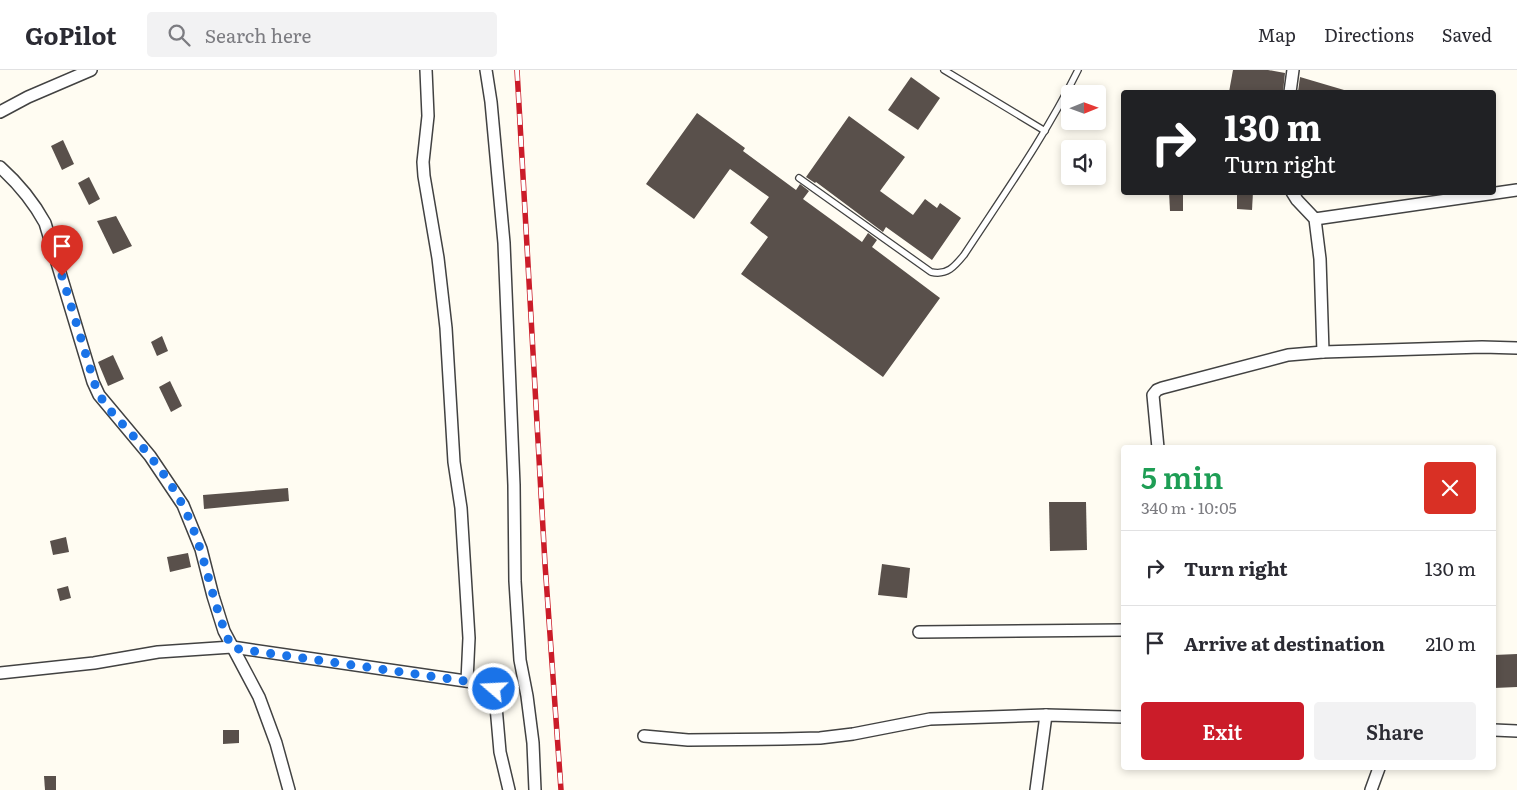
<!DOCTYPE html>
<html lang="en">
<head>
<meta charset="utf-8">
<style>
	:root { --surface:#fff; --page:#f2f2f3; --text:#2b2b33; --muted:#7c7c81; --line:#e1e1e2; --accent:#cb1c29 }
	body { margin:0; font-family:Literata,serif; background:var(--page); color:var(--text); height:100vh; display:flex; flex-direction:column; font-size:19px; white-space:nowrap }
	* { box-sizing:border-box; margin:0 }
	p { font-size:16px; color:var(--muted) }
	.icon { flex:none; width:28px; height:28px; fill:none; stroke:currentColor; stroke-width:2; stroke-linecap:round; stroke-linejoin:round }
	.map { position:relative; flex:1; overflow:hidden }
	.sheet { position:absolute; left:1121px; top:375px; width:375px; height:325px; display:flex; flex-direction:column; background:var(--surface); border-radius:5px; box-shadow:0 2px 8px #0003 }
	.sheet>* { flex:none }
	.banner { position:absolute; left:1121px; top:20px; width:375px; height:105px; border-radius:5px; box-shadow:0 2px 8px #0003; background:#202124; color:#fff; overflow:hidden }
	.needle { width:32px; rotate:89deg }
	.buttons { position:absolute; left:1061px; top:15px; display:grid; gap:10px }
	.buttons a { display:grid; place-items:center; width:45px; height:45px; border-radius:5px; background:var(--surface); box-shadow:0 2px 8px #0003; font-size:25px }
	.pin { position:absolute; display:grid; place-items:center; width:42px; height:42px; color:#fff; margin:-51px -21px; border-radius:50% 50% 50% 0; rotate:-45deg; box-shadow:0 0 5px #0007 }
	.pin .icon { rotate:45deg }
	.me { position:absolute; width:55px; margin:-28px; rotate:289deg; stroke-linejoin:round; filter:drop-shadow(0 0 4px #0008) }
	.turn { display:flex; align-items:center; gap:18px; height:105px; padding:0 20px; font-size:22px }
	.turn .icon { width:65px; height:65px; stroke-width:2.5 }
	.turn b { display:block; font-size:35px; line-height:42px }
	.round { display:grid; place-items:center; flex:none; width:52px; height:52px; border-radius:5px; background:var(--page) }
	.summary { display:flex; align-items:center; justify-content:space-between; height:85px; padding:0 20px }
	h1 { font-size:30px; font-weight:600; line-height:38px; color:#1e9e55 }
	.action { display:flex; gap:10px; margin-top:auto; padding:10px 20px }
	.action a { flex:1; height:58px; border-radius:5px; background:var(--accent); color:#fff; font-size:20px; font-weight:600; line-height:58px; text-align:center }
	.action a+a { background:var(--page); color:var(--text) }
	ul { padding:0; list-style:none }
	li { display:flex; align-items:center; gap:15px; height:75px; padding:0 20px; border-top:1px solid var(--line) }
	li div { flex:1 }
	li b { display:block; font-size:19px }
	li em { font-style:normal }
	header { display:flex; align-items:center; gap:30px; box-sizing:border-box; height:70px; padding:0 25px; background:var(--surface); border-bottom:1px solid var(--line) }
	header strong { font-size:24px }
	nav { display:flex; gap:28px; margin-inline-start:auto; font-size:18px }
	.search { width:350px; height:45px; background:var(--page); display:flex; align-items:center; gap:12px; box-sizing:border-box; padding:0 18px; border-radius:5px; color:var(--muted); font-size:19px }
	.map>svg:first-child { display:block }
	.building { fill:#59504b }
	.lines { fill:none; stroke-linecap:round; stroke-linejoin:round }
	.lane-casing { stroke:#424242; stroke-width:8 }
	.street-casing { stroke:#424242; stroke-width:14 }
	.lane { stroke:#fff; stroke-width:5.5 }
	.street { stroke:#fff; stroke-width:11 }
	.rail-casing { stroke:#cb1c29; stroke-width:5.5 }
	.rail { stroke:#fff; stroke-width:4; stroke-dasharray:11; stroke-linecap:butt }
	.route { stroke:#1a73e8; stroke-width:9; stroke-dasharray:0 16.2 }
</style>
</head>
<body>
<header>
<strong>GoPilot</strong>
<div class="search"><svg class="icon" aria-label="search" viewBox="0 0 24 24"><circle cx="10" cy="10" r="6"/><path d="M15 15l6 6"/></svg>Search here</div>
<nav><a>Map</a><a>Directions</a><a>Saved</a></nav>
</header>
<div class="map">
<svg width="1517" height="720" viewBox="0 0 1517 720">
	<rect width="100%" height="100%" fill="#fffcf2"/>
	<g class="building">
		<path d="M1233,0H1268L1285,3L1283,22H1229Z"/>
		<path d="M911,7L940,28L918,60L888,40Z"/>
		<path d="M1300,7L1344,20L1343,22H1298Z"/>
		<path d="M697,43L745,78L743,81L796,120L800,114L809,121L803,129L862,172L868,163L877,170L872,177L940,228L883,307L741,204L768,167L750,153L769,127L730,99L694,149L646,114Z"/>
		<path d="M849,46L905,87L880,121L913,145L925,129L937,138L940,133L961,148L932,190L886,157L883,162L816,112L815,113L806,107Z"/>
		<path d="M63,70L74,94L62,100L51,76Z"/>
		<path d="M89,107L100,129L89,135L78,113Z"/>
		<path d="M1169,122H1183V141H1170Z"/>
		<path d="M1237,122H1253L1252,140L1237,139Z"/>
		<path d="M116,146L132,176L113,184L97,151Z"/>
		<path d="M162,266L168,281L157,286L151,272Z"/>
		<path d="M113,285L124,309L108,316L98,292Z"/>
		<path d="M170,311L182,336L171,342L159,317Z"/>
		<path d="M288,418L289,431L204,439L203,425Z"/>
		<path d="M1049,432H1086L1087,480L1050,481Z"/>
		<path d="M66,467L69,482L53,485L50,471Z"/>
		<path d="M188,483L191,497L170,502L167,487Z"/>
		<path d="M882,494L910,498L907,528L878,525Z"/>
		<path d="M68,516L71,528L60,531L57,519Z"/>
		<path d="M1517,584V617L1494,618V585Z"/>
		<path d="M223,660H239V673L223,674Z"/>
		<path d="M44,706H56V720H45Z"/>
	</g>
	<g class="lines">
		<defs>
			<g id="lane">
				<path d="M944,0L1045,61"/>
				<path d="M799,108L931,202C947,206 955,196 964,185C1004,124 1046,65 1078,0"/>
			</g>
			<g id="street">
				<path d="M426,0L428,46L423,92L424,106L438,188L446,258L454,392L461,438L469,568L467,611"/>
				<path d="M486,0L491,32L504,173L514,415L515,511L520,590L527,626L533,673L535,720"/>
				<path d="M1290,22L1293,0"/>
				<path d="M0,42L28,27L91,0"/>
				<path d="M0,97C19,114 33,131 45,153L93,312L99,325L150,386L183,435L201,479L213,526L224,561L259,627L276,673L289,720"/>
				<path d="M1292,122L1297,130L1315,149L1320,189L1323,282"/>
				<path d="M1315,149L1517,120"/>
				<path d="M1158,378L1153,325L1157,320L1162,318L1288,285L1323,282L1482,277L1517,278"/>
				<path d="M919,562L1124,560"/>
				<path d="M0,603L94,593L158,582L232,577L486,614L491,616L495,625L500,682L509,720"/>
				<path d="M1494,660L1517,661"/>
				<path d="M644,666L688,670L782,669L820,668L853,664L930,649L1046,645L1124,647"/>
				<path d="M1036,720L1046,645"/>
				<path d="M1371,720L1379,698"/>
			</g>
		</defs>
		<use href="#lane" class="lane-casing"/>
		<use href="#street" class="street-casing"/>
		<use href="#lane" class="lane"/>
		<use href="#street" class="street"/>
		<defs>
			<path id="rail" d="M517,0L545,494L561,720"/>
		</defs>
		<use href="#rail" class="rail-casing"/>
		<use href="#rail" class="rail"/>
	</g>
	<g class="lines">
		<path class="route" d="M62,206L96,318C103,334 116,347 128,360C148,383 168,407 182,434C206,479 210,531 232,578L486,614L494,619"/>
	</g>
</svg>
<div class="buttons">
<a><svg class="needle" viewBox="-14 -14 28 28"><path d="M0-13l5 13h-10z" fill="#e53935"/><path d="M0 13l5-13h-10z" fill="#7c7c81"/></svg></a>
<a><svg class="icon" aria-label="sound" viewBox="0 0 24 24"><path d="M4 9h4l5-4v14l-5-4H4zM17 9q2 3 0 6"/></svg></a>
</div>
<div class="pin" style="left:62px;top:206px;background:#d93025"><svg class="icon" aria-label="arrive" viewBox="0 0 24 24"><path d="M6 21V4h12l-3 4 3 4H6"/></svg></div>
<svg class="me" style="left:494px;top:619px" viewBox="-20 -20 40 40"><circle r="17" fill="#1a73e8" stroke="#fff" stroke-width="3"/><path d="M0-11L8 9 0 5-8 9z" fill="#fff"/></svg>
<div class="banner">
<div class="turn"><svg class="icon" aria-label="right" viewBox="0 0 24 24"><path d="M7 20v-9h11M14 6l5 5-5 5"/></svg><div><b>130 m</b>Turn right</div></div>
</div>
<section class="sheet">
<div class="summary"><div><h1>5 min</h1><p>340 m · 10:05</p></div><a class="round" style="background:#d93025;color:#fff"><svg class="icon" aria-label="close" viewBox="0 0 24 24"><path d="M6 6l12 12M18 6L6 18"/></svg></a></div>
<ul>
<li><svg class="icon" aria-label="right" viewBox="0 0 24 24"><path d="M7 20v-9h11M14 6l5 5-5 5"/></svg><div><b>Turn right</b></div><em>130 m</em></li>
<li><svg class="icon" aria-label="arrive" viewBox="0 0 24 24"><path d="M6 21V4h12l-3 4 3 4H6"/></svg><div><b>Arrive at destination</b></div><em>210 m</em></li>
</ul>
<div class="action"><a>Exit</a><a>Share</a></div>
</section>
</div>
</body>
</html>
